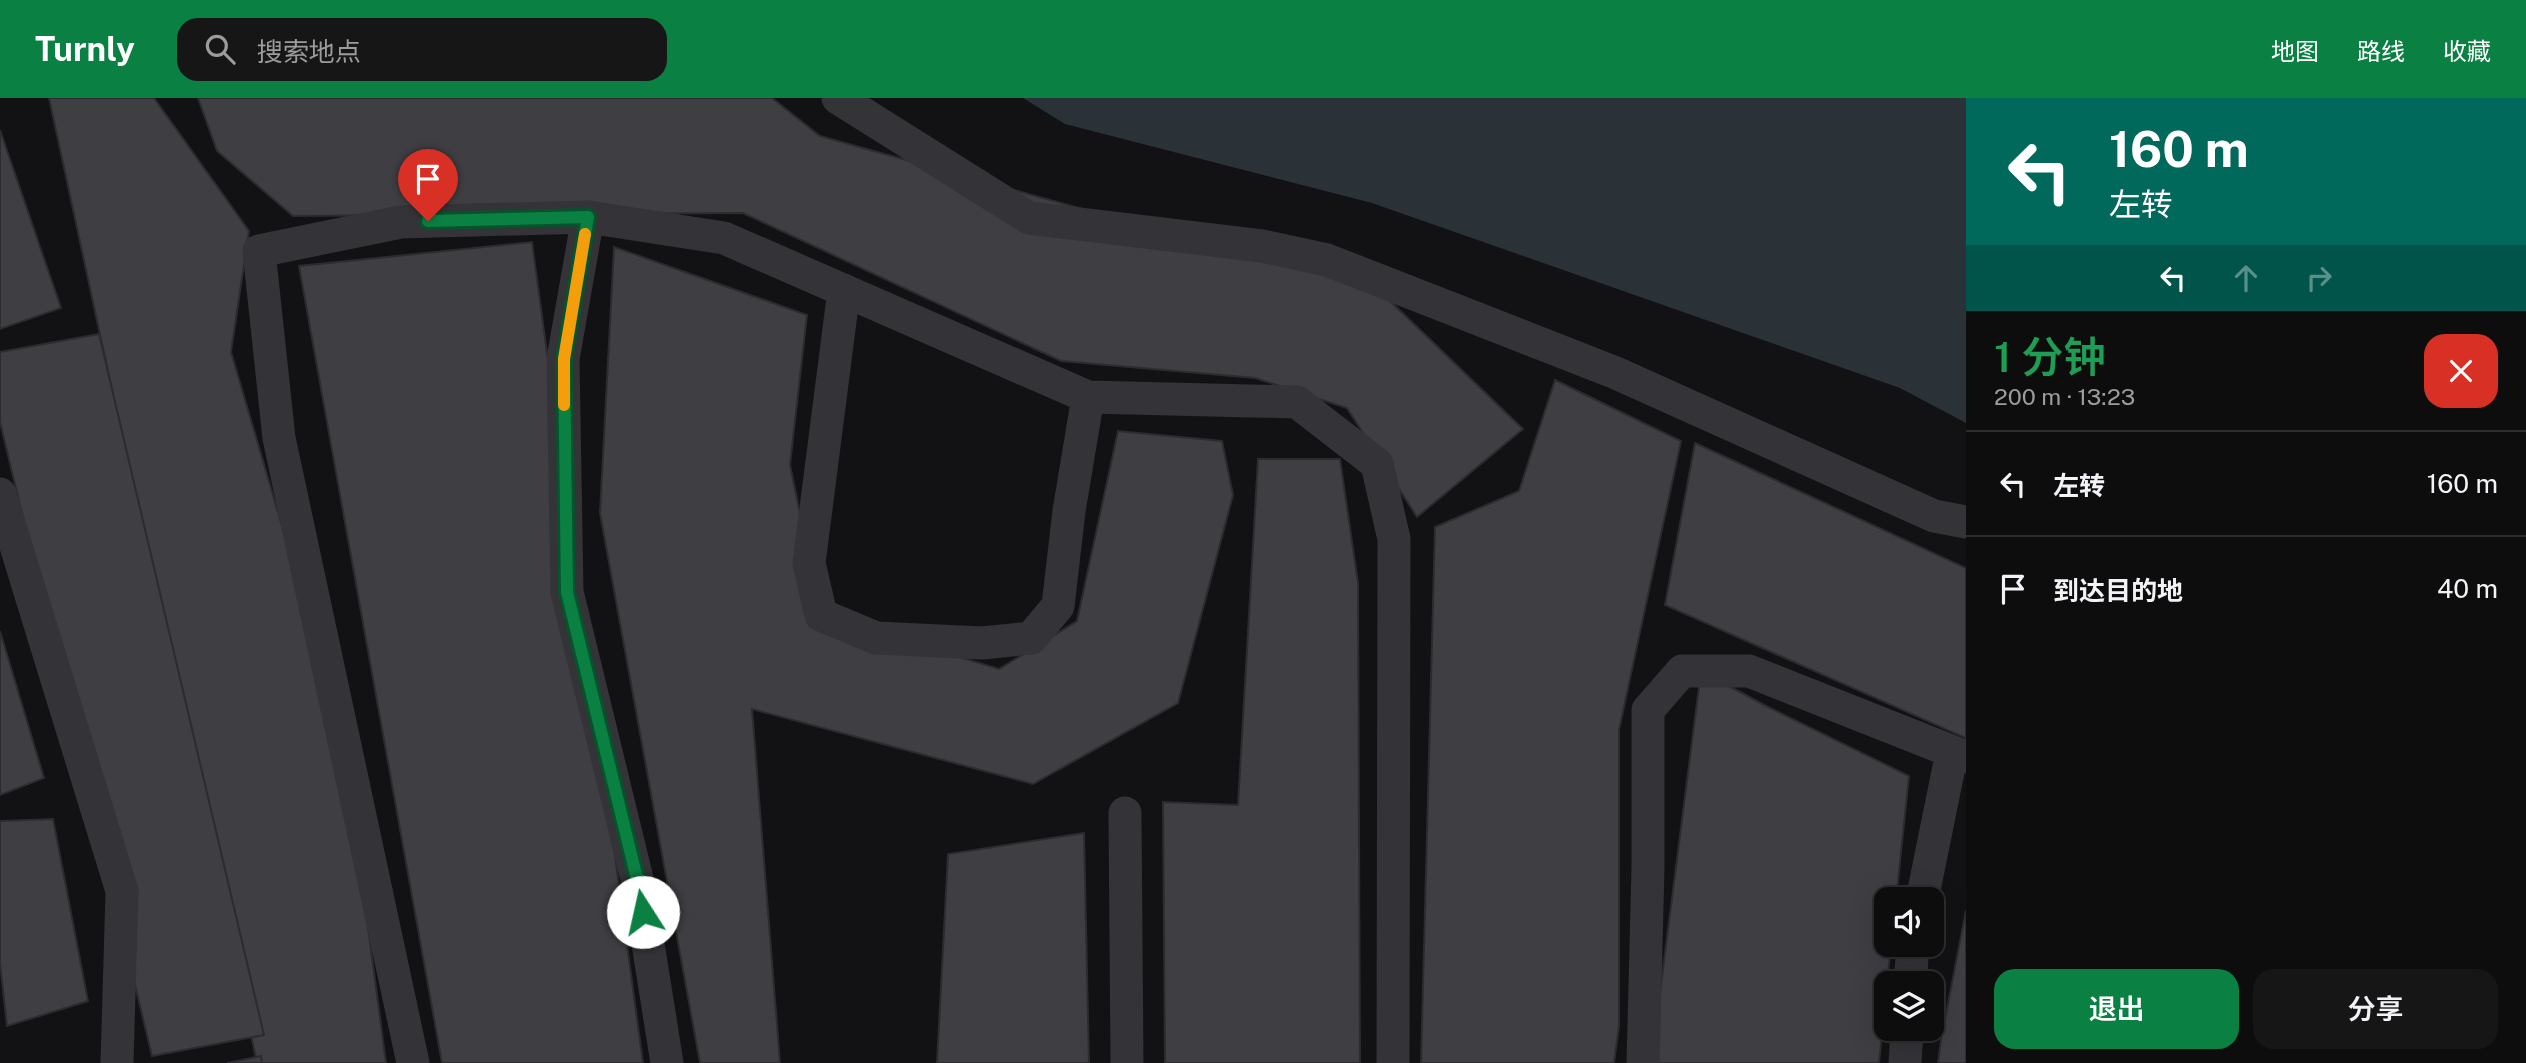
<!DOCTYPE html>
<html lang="zh">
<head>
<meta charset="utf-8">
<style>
	:root { --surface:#0e0d0e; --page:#171617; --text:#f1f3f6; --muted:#9b9c9e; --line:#2e2d2e; --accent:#0b8043 }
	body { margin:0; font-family:"Public Sans","Noto Sans SC",sans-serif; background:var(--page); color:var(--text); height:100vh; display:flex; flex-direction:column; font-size:26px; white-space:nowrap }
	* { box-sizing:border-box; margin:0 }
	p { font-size:23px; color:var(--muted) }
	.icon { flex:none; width:38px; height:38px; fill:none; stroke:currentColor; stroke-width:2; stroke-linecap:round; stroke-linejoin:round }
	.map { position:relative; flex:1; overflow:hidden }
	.panel { display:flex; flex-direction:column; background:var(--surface); width:560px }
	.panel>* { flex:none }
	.top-card { background:#00695c; color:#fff; overflow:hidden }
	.controls { position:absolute; left:1874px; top:789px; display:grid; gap:14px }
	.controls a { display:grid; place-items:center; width:70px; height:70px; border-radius:14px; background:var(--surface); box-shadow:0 7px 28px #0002,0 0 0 2px var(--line); font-size:35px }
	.pin { position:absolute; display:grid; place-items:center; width:60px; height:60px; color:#fff; margin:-72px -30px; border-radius:50% 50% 50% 0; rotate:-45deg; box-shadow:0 0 7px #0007 }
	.pin .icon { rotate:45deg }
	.me { position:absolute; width:77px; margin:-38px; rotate:350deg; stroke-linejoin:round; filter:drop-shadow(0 0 5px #0008) }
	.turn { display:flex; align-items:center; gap:24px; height:147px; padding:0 28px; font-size:32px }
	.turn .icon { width:91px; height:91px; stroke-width:2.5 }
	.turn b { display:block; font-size:49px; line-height:60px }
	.lanes { display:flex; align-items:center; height:66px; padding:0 28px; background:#0003; justify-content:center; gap:35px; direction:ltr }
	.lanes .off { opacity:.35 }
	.round { display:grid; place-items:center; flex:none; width:74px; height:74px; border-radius:21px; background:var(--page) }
	.headline { display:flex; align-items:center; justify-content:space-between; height:119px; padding:0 28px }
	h1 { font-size:42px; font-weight:600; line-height:52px; color:#1e9e55 }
	.action { display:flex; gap:14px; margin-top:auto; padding:14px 28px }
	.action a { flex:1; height:80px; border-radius:21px; background:var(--accent); color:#fff; font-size:28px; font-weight:600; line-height:80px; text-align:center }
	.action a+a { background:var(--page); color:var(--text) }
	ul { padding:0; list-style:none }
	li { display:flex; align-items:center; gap:21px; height:105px; padding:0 28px; border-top:2px solid var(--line) }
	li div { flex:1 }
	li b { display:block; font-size:26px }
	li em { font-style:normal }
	header { display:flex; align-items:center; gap:42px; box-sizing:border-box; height:98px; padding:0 35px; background:var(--accent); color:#fff }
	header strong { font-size:33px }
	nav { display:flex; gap:38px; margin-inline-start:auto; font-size:24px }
	.search { width:490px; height:63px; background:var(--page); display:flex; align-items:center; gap:18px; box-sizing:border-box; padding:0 24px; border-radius:21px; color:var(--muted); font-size:26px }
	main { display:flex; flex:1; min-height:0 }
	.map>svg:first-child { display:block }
	.water { fill:#2a3238 }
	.building { fill:#3e3e43; stroke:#2c2b2f; stroke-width:2 }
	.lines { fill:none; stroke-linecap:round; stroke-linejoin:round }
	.minor { stroke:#333338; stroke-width:33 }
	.route-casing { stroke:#07532c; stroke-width:18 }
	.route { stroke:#0b8043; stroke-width:12 }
	.slow { stroke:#f59e0b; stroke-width:12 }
</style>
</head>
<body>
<header>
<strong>Turnly</strong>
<div class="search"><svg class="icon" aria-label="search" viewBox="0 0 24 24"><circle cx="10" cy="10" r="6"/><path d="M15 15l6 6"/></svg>搜索地点</div>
<nav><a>地图</a><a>路线</a><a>收藏</a></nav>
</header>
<main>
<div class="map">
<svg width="1966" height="965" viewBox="0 0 1966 965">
	<rect width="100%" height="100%" fill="#121113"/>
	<path class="water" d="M1023,0H1966V325L1900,290L1372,105L1065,26Z"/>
	<g class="building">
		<path d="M49,0H154L249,133L231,254L342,632L386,965H257Z"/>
		<path d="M198,0H772L820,38L1187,140L1362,176L1523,331L1417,419L1347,310L1255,280L1061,263L743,115L293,118L217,53Z"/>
		<path d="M0,32L61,210L0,231Z"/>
		<path d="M532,144L643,965H442L299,168Z"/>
		<path d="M614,149L807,217L790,367L821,517L999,571L1077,523L1118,333L1222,343L1233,397L1178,605L1033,686L752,611L780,965H700L600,415Z"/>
		<path d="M99,236L264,937L152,958L0,324V254Z"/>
		<path d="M1555,282L1681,343L1619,632V928L1614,965H1421L1435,429L1519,393Z"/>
		<path d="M1695,345L1966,470V640L1665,507Z"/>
		<path d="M1258,361H1340L1358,485L1360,965H1165L1163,704L1238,707Z"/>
		<path d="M0,533L44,680L0,697Z"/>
		<path d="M1701,573L1768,609L1909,678L1896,802H1886V847H1891L1879,965H1651Z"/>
		<path d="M53,721L88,903L7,928L0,865V723Z"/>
		<path d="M1084,735L1089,965H937L948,756Z"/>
		<path d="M1966,812V965H1938L1941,942Z"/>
		<path d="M261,958L262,965H227Z"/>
	</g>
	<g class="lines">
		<g class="minor">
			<path d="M838,0L1029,120L1262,148L1327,162L1616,275L1934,418L1966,424"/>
			<path d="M588,119L563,261L567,494L639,789L667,965"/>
			<path d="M844,192L809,465L821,517L876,540L982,545L1031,540L1058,508L1069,413L1088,299"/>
			<path d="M0,396L122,793L117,965"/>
			<path d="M1125,715L1127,965"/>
			<path d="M1922,802L1952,654"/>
			<path d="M1910,886L1913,847"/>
			<path d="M413,965L279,340L259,153L401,124L588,119L724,140L1088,299L1297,304L1377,366L1394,441L1393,965"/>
			<path d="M1643,965L1648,770V612L1682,573H1749L1966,659"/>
			<path d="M1905,965L1907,931"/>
		</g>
	</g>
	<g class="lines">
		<defs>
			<path id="route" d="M428,123L588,119L564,261L567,494L639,789L643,814"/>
		</defs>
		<use href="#route" class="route-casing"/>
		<use href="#route" class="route"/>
		<path class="slow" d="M564,307V261L585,136"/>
	</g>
</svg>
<div class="controls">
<a><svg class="icon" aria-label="sound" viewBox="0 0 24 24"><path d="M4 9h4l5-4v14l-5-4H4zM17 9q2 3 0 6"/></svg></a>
<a><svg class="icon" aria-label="layers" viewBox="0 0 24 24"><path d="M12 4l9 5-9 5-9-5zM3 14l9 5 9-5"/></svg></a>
</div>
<div class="pin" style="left:428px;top:123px;background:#d93025"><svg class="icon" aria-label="arrive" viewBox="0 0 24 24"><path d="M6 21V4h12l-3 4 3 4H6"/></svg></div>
<svg class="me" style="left:643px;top:814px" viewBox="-20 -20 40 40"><circle r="19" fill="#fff"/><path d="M0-13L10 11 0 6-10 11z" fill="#0b8043"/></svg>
</div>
<section class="panel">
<div class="top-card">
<div class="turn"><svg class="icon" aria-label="left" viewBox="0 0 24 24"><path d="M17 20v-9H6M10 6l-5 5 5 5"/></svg><div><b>160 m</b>左转</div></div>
<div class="lanes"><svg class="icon" aria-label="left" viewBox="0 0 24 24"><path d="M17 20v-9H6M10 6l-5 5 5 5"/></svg><svg class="icon off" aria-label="ahead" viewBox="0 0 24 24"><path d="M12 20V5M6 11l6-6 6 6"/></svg><svg class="icon off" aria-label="right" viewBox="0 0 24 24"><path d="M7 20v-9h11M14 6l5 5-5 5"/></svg></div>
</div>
<div class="headline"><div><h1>1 分钟</h1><p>200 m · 13:23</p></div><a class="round" style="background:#d93025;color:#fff"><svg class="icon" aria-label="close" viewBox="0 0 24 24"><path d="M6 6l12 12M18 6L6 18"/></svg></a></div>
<ul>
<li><svg class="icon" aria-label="left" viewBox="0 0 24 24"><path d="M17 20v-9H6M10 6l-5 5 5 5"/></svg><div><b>左转</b></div><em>160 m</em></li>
<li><svg class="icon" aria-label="arrive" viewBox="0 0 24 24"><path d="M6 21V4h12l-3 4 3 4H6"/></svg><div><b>到达目的地</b></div><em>40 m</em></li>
</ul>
<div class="action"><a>退出</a><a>分享</a></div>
</section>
</main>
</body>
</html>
